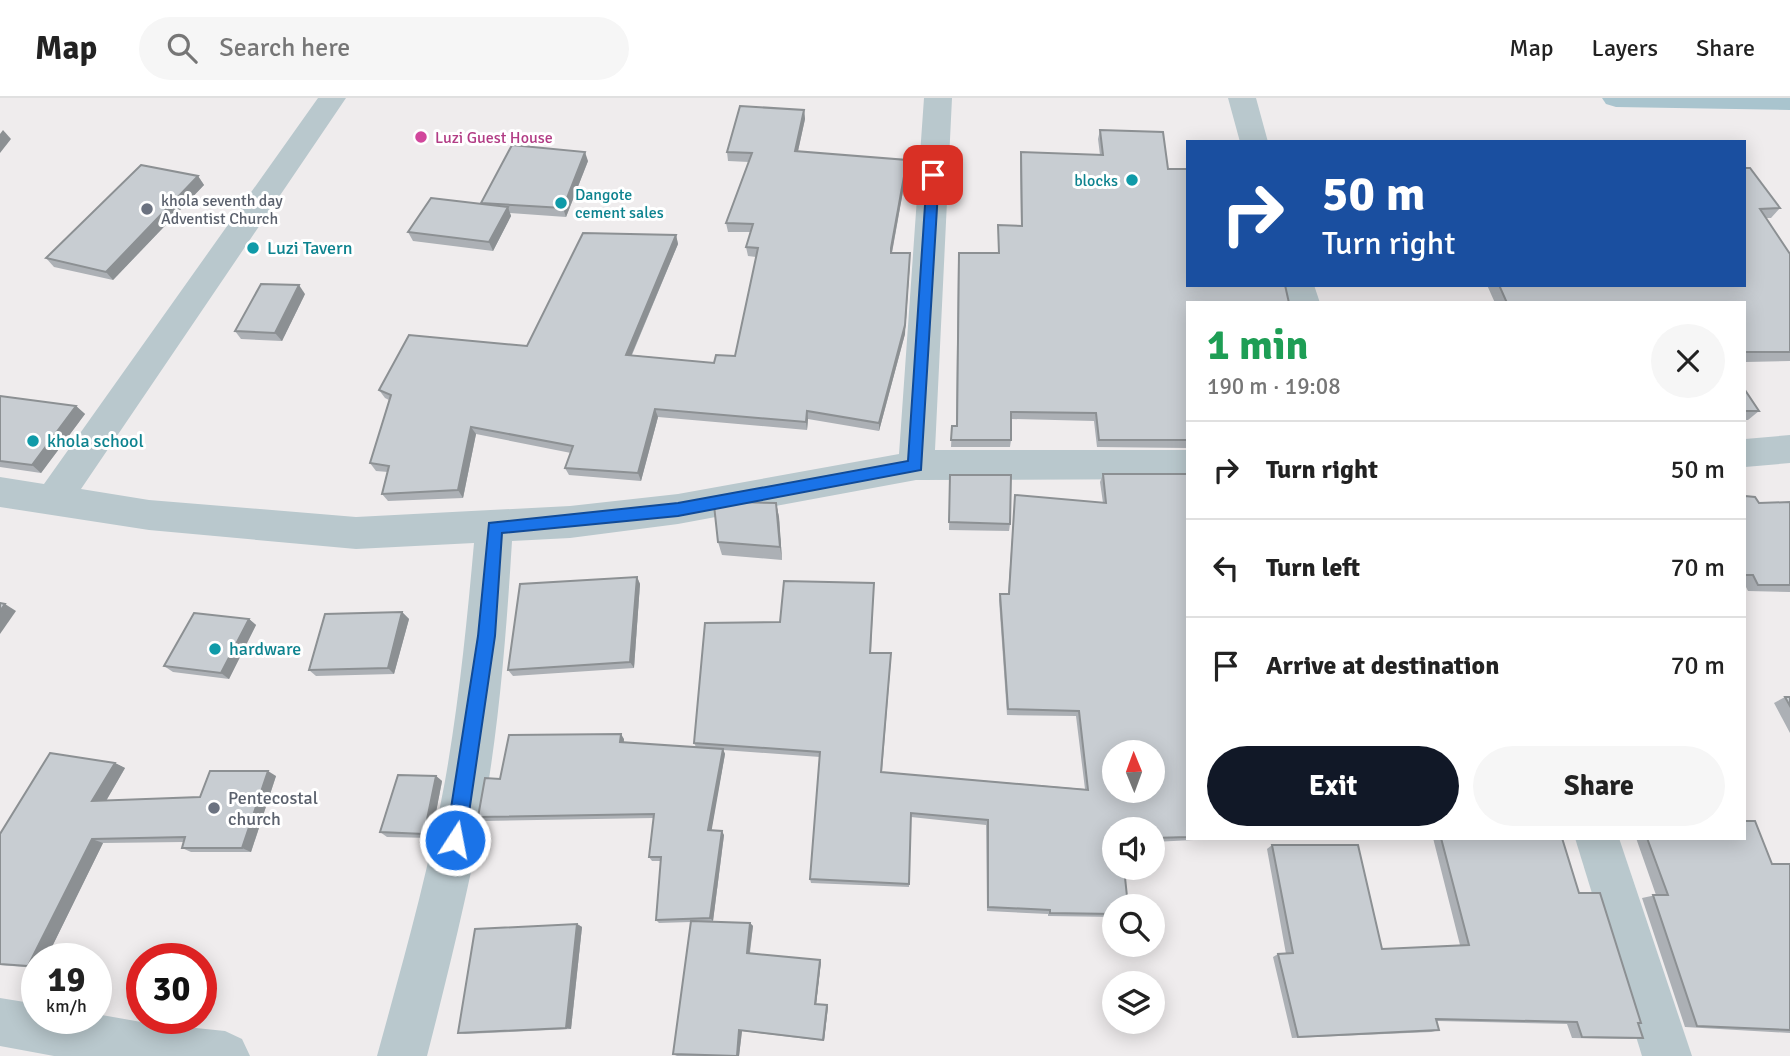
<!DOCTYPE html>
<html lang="en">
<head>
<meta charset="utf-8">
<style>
	:root { --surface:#fff; --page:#f6f6f6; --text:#222; --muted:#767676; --line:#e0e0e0; --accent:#111827 }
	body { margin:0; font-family:Signika,sans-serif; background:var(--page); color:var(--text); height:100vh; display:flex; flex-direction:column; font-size:26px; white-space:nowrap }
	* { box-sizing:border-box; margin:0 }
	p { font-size:23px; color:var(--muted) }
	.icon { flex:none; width:38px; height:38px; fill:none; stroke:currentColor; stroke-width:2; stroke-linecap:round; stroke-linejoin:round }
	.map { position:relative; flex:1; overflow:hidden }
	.side { position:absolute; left:1186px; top:203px; width:560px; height:539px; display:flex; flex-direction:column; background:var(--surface); border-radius:0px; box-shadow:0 4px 18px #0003 }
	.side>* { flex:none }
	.hud { position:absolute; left:1186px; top:42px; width:560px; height:147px; border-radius:0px; box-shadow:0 4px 18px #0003; background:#1a4fa0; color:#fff; overflow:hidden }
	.needle { width:46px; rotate:359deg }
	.buttons { position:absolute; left:1102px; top:642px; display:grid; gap:14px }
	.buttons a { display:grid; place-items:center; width:63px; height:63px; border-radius:50%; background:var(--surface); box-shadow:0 4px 18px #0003; font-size:35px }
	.speed { position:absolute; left:21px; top:845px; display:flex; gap:14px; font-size:35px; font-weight:700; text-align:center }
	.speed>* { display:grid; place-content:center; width:91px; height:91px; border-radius:50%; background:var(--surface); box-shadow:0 4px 18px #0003; line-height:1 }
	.speed small { font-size:18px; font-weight:400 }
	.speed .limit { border:10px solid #d22; background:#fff; color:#111 }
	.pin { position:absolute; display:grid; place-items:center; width:60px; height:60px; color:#fff; margin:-30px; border-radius:14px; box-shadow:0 4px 10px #0006 }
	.me { position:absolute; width:77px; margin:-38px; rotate:11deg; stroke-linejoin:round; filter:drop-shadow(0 0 5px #0008) }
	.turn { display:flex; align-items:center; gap:24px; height:147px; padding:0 21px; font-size:32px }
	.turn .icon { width:91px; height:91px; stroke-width:2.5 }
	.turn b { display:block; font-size:49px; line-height:60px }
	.round { display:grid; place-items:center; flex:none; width:74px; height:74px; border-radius:37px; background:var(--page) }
	.head { display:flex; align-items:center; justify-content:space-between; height:119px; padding:0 21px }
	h1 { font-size:42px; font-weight:700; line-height:52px; color:#1e9e55 }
	.button { display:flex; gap:14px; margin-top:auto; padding:14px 21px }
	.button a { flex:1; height:80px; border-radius:42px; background:var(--accent); color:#fff; font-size:28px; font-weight:700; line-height:80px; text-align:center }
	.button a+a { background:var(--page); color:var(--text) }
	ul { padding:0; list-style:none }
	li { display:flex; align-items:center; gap:21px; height:98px; padding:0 21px; border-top:2px solid var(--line) }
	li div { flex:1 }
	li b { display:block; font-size:26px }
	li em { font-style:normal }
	header { display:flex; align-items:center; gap:42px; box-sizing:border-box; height:98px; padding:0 35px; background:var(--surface); border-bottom:2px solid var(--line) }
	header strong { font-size:33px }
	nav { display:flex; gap:38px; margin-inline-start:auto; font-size:24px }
	.search { width:490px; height:63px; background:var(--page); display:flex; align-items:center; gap:18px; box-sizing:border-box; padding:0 24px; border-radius:38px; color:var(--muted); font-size:26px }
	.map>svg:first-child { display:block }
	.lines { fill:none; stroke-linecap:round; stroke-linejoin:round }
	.street { fill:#b9c8cd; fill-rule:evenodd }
	.primary { fill:#a9c4ce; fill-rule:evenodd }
	.wall { fill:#acb0b5 }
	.shaded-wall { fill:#8c9093 }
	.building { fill:#c8cdd2; stroke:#8c9093; stroke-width:2; fill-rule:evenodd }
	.route { fill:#1a73e8; stroke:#114b97; stroke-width:2 }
	.hotel-dot { fill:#d1479c; stroke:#fff; stroke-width:2.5 }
	.culture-dot { fill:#0f9aa8; stroke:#fff; stroke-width:2.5 }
	.worship-dot { fill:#6b7280; stroke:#fff; stroke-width:2.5 }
	.labels { text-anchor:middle; stroke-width:6; stroke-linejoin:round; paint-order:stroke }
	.far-hotel-label { font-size:16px; fill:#b23c85; stroke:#fff; text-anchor:start }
	.far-culture-label { font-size:16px; fill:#0d838f; stroke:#fff; text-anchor:end }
	.far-worship-label { font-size:16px; fill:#5b616d; stroke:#fff; text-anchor:start }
	.culture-label { font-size:18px; fill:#0d838f; stroke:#fff; text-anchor:start }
	.worship-label { font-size:18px; fill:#5b616d; stroke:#fff; text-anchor:start }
</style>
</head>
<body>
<header>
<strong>Map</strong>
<div class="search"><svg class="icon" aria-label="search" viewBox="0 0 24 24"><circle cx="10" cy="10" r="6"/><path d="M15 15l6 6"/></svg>Search here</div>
<nav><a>Map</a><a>Layers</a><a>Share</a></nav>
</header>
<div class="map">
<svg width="1790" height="958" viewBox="0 0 1790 958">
	<rect width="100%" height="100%" fill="#efeced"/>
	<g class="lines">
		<g class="street">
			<path d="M318,0H346L81,391L149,402L356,419L570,408L678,396L899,356L924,0H952L935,352H1188V381L916,382L678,426L570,440L512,443C507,524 501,606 488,687C472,778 450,868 427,958H377C402,867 428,776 445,683C459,604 467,524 474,445L356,451L149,432L0,409V379L44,386Z"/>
			<path d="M1228,0H1256L1268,44H1240Z"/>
			<path d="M1282,187H1314L1320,205H1288Z"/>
			<path d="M1790,337V365L1745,369V341Z"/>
			<path d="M1575,740H1619L1692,958H1642Z"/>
			<path d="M0,900L37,906V920H96V916L147,925L225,933L242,941L250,958H54L0,948Z"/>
		</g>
		<path class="primary" d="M1602,0H1790V12L1616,9L1606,6Z"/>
	</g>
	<g class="wall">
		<path d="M804,12L805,21L798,53L907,62V71L892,155L905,236L879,333L808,321L807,332L658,319L641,383L569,377L565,370L571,355L476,336L463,400L388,403L382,396L388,374L376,373L370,365L389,302L385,300L379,292L527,248L676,137L678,146L632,257L714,265L735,258L756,159L748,158L746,149L751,134H728L726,125L749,64L728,63L727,54Z"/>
		<path d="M1100,32L1168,71L1188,205V350L1097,349L1094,323L1011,321V342L1010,349H951L952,328H956L958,164L998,155V127L1021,128L1020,63L1021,54L1100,57L1098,41Z"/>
		<path d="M588,63L566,119L510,115L511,118L493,153L413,143L408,134Z"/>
		<path d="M1745,70L1780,110L1771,120H1766L1790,156V263L1745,264V205H1495L1487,187H1745Z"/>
		<path d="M198,78L204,87L113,182L54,169L46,160Z"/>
		<path d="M305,196L282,243L241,241L235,233Z"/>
		<path d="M1745,292L1759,313L1748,322H1745Z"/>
		<path d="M0,298L76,308L85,316L41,375L0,369Z"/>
		<path d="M1103,376H1188V740H1234L1153,744V732H1115V819L1048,818V816L987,813L986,727L911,719L909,789L811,785L810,781L820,659L723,652L725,656L711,732L724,737L713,823H699L750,825L753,828L750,855L821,864L816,906L827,907L828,909L824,943L742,933L739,958H677L673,956L691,824L659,825L656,822L661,763H652L649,759L654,720L484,723L478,719L500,681L624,641V645L696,649L694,645L780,524L874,485L871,555L891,561L882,674L1085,691L1076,618L1007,617L999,502L1000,496H1008L1015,397L1103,405L1100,384Z"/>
		<path d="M950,384L1010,426L1009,433L949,432Z"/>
		<path d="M1745,398L1759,405L1790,404V494L1748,493L1745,487Z"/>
		<path d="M776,405L779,419L782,462L722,457L718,444Z"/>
		<path d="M637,479L640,486L634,570L513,578L508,572Z"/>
		<path d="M402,514L409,521L394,576L316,578L309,572Z"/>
		<path d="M249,521L256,527L229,581L173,574L164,568Z"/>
		<path d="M1785,599H1790V635L1774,605Z"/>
		<path d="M115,665L125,670L106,703L200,699L276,678L251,754H191L182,750L184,744L103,745L46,861H37V870L0,867V736Z"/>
		<path d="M436,678L442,683L431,740L387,739L380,734Z"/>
		<path d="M1433,740H1562L1579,795L1638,925L1643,940L1631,941L1572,940L1567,926L1437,923L1439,932L1431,934L1292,940L1273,859L1278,856H1286L1267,751L1272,747L1382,851L1460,847Z"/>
		<path d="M1636,740H1745L1772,766H1790V935L1685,929L1642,800L1656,797Z"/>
		<path d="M577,826L582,829L571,931L465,936L458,935Z"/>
	</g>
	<g class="shaded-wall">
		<path d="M804,12L805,21L796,62L795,53Z"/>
		<path d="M3,32L11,41L0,55V36Z"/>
		<path d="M585,54L588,63L566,119L563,110Z"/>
		<path d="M907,62V71L891,159V150Z"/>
		<path d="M198,78L204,87L113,182L106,174Z"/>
		<path d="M508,109L511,118L493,153L489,144Z"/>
		<path d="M676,137L678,146L628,265L626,257Z"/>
		<path d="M910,163L905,236L879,333V325Z"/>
		<path d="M299,187L305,196L282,243L275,235Z"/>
		<path d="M76,308L85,316L41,375L32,367Z"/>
		<path d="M655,311L658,319L641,383L638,375Z"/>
		<path d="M807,313L808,321L807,332L806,324Z"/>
		<path d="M471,329L476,336L463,400L458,392Z"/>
		<path d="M776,405L779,419L782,462L780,449Z"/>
		<path d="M637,479L640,486L634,570L630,564Z"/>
		<path d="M5,506L16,513L0,536V513Z"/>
		<path d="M402,514L409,521L394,576L388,570Z"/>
		<path d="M249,521L256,527L229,581L221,575Z"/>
		<path d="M621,636L624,641L623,650L620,644Z"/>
		<path d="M723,651L725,656L711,736L708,732Z"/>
		<path d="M115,665L125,670L103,708L92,703Z"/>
		<path d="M268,673L276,678L251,754L242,750Z"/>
		<path d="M436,678L442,683L431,740L424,736Z"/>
		<path d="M722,733L724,737L713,823L710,820Z"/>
		<path d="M92,741L103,745L46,861H37V870L28,868Z"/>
		<path d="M750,825L753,828L749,858L747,855Z"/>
		<path d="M577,826L582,829L571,931L566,930Z"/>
		<path d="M820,862L821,864L816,908L815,906Z"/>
		<path d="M827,907L828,909L824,943L823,942Z"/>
		<path d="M739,932L742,933L739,958H737Z"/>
	</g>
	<g class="building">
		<path d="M740,8L804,12L795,53L907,62L891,150V155H910L905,227L879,325L807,313L806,324L655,311L638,375L565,370L573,348L471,329L458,392L382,396L389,368L370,365L391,297L379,292L409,237L527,248L583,135L676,137L626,257L714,265L716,257L735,258L758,150L746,149L753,126L726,125L752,55L727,54Z"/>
		<path d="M1100,32L1163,34L1168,71H1188V187H1285L1289,205H1188V342H1099L1096,315L1011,314V342H951L952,328H957L959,155H999L998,127L1022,128L1021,54L1103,57Z"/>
		<path d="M512,47L585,54L563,110L481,105Z"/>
		<path d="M141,67L198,78L106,174L46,160Z"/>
		<path d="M1745,70H1750L1780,110L1760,111L1790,156V254H1745V205H1507L1499,187H1745Z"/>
		<path d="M431,100L508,109L489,144L408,134Z"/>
		<path d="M261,186L299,187L275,235L235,233Z"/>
		<path d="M1745,292L1759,313H1745Z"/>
		<path d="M0,298L76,308L32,367L0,363Z"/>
		<path d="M1103,376H1188V739L1153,740V732H1115V770H1124L1128,808H1115V816L1050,815V812L988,809V722L911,715L909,786L810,781L820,654L694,645L705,525L780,524L784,483L874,485L870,555H891L881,674L1088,692L1079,613L1008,611L1000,496H1009L1015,397L1106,405ZM1115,654H1153V693H1115Z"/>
		<path d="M950,377H1011L1010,426L949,424Z"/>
		<path d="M1745,398L1755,399L1759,405L1790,404V487H1758L1753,477H1745Z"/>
		<path d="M735,404L776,405L780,449L718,444L714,407Z"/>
		<path d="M637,479L630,564L508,572L520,486Z"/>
		<path d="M0,505L5,506L0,513Z"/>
		<path d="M402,514L388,570L309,572L325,516Z"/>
		<path d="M194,515L249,521L221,575L164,568Z"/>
		<path d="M1785,599H1790V608Z"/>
		<path d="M621,636L620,644L723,651L708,732L722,733L710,820L656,822L661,759H649L654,716L478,719L485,680L500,681L509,637Z"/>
		<path d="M50,655L115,665L92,703L200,699L210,673H268L242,750H182L185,739L92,741L28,868L0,866V736Z"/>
		<path d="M398,677L436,678L424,736L380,734Z"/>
		<path d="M1745,723H1755L1772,766H1790V932L1697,928L1653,797H1668L1647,740H1745Z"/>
		<path d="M1441,740H1562L1579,795H1600L1641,925H1638L1643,940L1582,939L1577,924L1436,921L1439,932L1298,939L1278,856L1293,855L1272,747H1358L1382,851L1469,847Z"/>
		<path d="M691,823L750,825L747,855L820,862L815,906L827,907L823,942L739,932L737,958L673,956Z"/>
		<path d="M577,826L566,930L458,935L475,831Z"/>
	</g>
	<path class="route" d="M933,73L939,77L921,372L678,418L502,435L495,538L465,742L462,749L455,752L449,749L446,742L478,538L489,425L678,405L908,363L927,77Z"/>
	<circle class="hotel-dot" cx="421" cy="39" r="7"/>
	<g class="culture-dot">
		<circle cx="1132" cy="82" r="7"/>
		<circle cx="561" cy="105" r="7"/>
		<circle cx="253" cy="150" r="7"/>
		<circle cx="33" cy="343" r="7"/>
		<circle cx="215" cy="551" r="7"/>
	</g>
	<g class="worship-dot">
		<circle cx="147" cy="111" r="7"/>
		<circle cx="214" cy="710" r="7"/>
	</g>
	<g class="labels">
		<g class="far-hotel-label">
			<text x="435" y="45">Luzi Guest House</text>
		</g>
		<g class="far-culture-label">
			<text x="1118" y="88">blocks</text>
			<text x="575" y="102" text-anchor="start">Dangote<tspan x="575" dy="18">cement sales</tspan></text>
		</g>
		<g class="far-worship-label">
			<text x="161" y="108">khola seventh day<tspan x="161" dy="18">Adventist Church</tspan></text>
		</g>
		<g class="culture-label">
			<text x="267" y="156">Luzi Tavern</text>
			<text x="47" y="349">khola school</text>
			<text x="229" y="557">hardware</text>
		</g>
		<g class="worship-label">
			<text x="228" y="706">Pentecostal<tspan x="228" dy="21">church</tspan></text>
		</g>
	</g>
</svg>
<div class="buttons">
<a><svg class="needle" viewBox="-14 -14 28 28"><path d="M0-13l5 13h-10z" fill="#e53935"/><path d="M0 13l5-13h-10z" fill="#767676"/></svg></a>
<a><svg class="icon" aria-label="sound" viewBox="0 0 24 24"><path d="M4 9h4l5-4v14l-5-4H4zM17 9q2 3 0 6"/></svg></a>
<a><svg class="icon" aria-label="search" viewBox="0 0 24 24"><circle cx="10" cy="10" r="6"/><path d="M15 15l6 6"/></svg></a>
<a><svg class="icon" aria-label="layers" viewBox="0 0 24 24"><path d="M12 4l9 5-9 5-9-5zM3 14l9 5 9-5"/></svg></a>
</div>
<div class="speed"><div>19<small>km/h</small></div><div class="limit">30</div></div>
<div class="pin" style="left:933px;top:77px;background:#d93025"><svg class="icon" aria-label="arrive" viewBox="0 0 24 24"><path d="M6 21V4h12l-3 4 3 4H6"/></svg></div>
<svg class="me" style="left:455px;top:742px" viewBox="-20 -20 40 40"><circle r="17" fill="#1a73e8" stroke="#fff" stroke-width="3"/><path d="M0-11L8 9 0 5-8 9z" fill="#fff"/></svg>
<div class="hud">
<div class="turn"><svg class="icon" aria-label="right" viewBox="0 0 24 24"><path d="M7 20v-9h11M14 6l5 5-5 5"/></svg><div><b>50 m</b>Turn right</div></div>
</div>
<section class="side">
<div class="head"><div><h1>1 min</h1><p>190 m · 19:08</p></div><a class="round"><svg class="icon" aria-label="close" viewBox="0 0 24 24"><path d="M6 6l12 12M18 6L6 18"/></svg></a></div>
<ul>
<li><svg class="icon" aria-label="right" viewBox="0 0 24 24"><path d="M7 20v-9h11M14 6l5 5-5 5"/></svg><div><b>Turn right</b></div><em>50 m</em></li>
<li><svg class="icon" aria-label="left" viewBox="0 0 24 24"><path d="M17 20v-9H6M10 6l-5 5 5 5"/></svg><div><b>Turn left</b></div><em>70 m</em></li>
<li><svg class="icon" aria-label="arrive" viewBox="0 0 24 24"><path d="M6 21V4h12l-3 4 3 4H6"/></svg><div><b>Arrive at destination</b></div><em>70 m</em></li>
</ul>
<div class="button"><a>Exit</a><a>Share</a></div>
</section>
</div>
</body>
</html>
